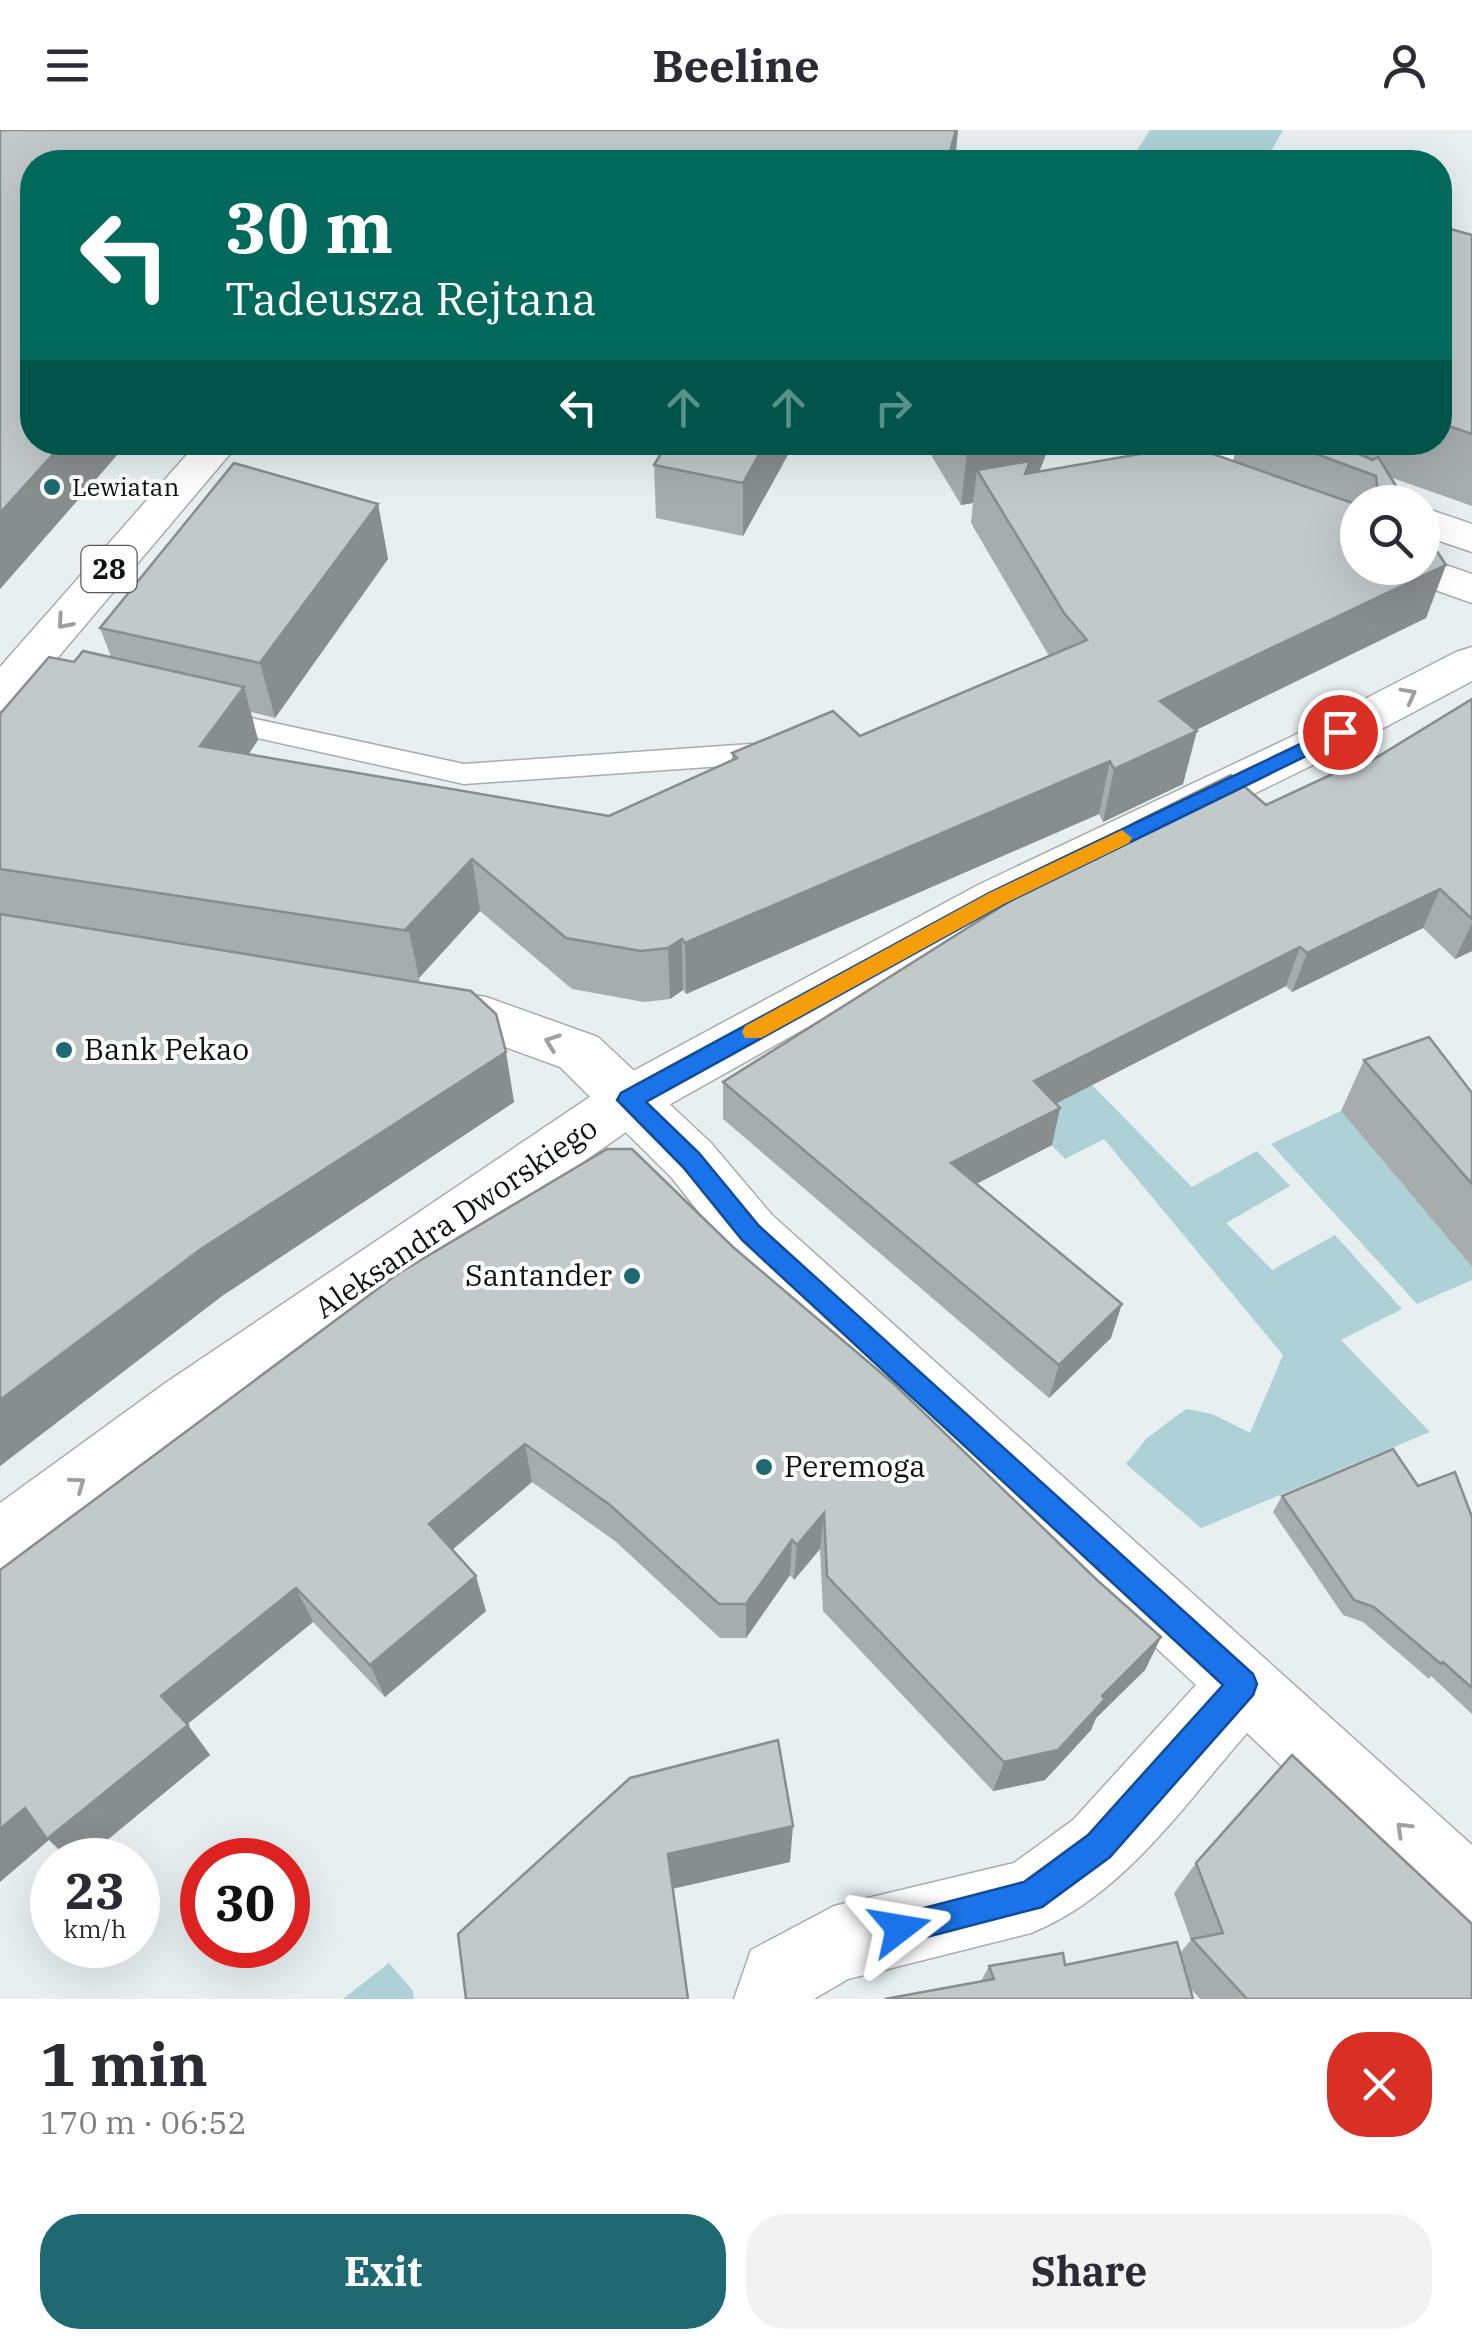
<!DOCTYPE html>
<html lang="en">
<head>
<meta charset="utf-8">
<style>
	:root { --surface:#fff; --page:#f2f2f3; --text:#2b2b33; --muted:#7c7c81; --accent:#1e6972 }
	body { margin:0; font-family:"IBM Plex Serif",serif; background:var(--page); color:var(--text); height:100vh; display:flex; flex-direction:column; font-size:38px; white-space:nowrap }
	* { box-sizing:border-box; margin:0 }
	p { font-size:32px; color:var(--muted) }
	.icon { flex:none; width:55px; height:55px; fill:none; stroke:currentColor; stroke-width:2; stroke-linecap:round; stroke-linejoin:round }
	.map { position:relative; height:1869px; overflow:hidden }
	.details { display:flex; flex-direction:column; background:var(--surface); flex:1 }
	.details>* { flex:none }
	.hud { position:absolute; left:20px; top:20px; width:1432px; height:305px; border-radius:40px; box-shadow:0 10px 40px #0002; background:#00695c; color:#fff; overflow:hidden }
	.controls { position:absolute; left:1340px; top:355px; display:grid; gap:20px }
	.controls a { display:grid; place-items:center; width:100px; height:100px; border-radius:50%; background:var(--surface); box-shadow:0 10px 40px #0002; font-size:50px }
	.speed { position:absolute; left:30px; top:1708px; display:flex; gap:20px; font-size:50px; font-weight:700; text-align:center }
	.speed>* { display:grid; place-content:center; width:130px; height:130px; border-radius:50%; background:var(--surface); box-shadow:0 10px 40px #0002; line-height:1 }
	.speed small { font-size:25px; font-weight:400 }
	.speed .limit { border:15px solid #d22; background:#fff; color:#111 }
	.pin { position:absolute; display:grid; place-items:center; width:85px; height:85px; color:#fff; margin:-42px; border:5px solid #fff; border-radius:50%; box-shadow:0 2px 10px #0007 }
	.me { position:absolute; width:110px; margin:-55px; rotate:76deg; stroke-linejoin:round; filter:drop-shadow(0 0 8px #0008) }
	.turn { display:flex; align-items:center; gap:35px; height:210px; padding:0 40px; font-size:45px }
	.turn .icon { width:130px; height:130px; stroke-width:2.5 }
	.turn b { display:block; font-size:70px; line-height:85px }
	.lanes { display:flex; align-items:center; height:95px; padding:0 40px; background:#0003; justify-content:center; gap:50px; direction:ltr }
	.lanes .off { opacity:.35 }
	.round { display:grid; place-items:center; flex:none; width:105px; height:105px; border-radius:40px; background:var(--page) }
	.headline { display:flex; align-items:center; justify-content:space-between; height:170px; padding:0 40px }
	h1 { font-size:60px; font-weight:700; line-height:75px }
	.cta { display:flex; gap:20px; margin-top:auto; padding:20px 40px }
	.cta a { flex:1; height:115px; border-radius:40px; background:var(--accent); color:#fff; font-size:40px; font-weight:700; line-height:115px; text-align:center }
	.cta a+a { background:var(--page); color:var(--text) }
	header { display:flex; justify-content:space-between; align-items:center; height:130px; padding:0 40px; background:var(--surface); font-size:45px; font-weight:700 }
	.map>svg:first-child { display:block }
	.green { fill:#add1d6 }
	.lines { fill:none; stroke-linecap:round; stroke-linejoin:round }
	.lane-casing { stroke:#a6adae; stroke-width:3 }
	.street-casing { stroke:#a6adae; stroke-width:3 }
	.primary-casing { stroke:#a6adae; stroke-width:3 }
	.lane { fill:#fff; fill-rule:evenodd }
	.street { fill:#fff; fill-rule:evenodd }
	.primary { fill:#fff; fill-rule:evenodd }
	.wall { fill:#a7adae }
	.shaded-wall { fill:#888d8d }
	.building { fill:#c2c9ca; stroke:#888d8d; stroke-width:2.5 }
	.oneway { stroke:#9fa0a0 }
	.route { fill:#1a73e8; stroke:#114b97; stroke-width:2.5 }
	.slow { fill:#f59e0b }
	.poi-dot { fill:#1e6972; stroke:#fff; stroke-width:4 }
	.labels { text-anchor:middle; stroke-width:8; stroke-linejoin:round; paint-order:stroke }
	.far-poi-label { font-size:25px; fill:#0e1111; stroke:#fff; text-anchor:start }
	.shield { fill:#fff; stroke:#565858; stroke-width:2.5 }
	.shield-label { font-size:28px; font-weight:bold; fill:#0e1111 }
	.poi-label { font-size:30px; fill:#0e1111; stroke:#fff; text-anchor:start }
	.street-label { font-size:30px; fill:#0e1111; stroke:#fff }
</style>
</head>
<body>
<header><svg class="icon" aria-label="menu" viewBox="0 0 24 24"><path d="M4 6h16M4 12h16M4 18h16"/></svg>Beeline<svg class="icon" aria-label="person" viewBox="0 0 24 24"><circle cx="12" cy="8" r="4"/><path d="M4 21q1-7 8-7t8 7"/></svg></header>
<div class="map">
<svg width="1472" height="1869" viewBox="0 0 1472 1869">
	<rect width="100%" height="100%" fill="#e7eff0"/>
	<g class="green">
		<path d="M1150,0H1283L1265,32L1131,30Z"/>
		<path d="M1092,955L1192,1057L1257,1021L1290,1056L1226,1093L1272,1140L1335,1105L1402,1179L1341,1210L1430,1302L1201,1398L1126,1334L1147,1308L1186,1279L1212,1284L1250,1303L1283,1225L1104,1009L1065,1029L1026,989Z"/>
		<path d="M1341,981L1472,1137V1150L1417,1174L1271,1014Z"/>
		<path d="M389,1833L413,1861L414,1869H343Z"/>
	</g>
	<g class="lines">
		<defs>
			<path id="lane" d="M214,580L464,634L751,614L761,617L765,624L761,631L751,634L464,654L204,596L200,589L204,582Z"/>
			<g id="street">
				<path d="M1240,314L1303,328L1391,363L1397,372H1358V379C1324,366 1261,329 1225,342L1229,354L1358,402V430L1199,372C1166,327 1198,318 1240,314Z"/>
				<path d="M1422,377L1472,394V422L1422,405Z"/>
				<path d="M1422,427L1472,444V473L1399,447L1392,438H1422Z"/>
				<path d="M424,857L486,867L598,907L711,1013L772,1085L1472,1715V1804L1446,1793L1247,1603C1183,1676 1123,1766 1031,1803L848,1849L814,1869H734L751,1820L834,1776L1014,1733L1073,1690L1196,1555L730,1121L671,1047L560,937L481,908L405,893L397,878L405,863Z"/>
			</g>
			<g id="primary">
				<path d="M198,312H240L16,577L0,581V537Z"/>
				<path d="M1472,517V551L1325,629L1014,781L649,986L208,1294L23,1434L0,1444V1373L164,1254L609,954L978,755L1291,607L1456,522Z"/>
			</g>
		</defs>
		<use href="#lane" class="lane-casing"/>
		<use href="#street" class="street-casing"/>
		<use href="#primary" class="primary-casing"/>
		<use href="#lane" class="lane"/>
		<use href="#street" class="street"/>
		<use href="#primary" class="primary"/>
	</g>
	<g class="wall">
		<path d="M0,0L32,32V312H133L123,324H118L0,459Z"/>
		<path d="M1440,96L1472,105V376L1390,347L1406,372H1358V438L1446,435L1426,488L1196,600L1183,654L1103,692L1099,684L686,864L683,860L670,869L644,872L572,859L480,781L419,848L420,853L514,972L222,1166L0,1336V584L74,532L111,527L100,498L378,374L388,429L275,588L251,582L258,610L248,625L609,686L732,631V623L860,606L1049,526L971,393L973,373L961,375L931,325L867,312H1051L1039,341L1210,323L1233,331L1238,312H1440Z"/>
		<path d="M795,312L743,406L656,388L654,335Z"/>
		<path d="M1472,569V821L1455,829L1423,798L1292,862L1286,856L1056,973L1052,1015L976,1054L1111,1208L1049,1268L723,989V952L1266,675L1361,637Z"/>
		<path d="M1364,930L1472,963V1137L1341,981Z"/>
		<path d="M733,1117L1097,1450L1161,1507L1145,1540L1096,1588L1091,1600L1045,1650L993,1661L823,1481L820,1419L794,1450L790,1445L746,1508H720L615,1411L532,1352L452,1420L486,1481L385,1567L313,1492L187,1594L210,1625L83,1730H70L49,1710L0,1440Z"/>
		<path d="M1418,1356L1472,1387V1584L1431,1546L1429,1549L1363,1492L1343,1485L1273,1382L1282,1366Z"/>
		<path d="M1196,1733L1472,1869H1200L1190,1858L981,1851L989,1836L1065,1835L1180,1823L1191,1810L1174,1763Z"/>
	</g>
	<g class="shaded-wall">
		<path d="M956,0H958L955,32H947Z"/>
		<path d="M64,312H114L118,324L0,459V383Z"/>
		<path d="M119,312H133L123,324Z"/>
		<path d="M766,312H795L743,406V353Z"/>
		<path d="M1015,312H1051L1032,360L977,340L973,373L961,375L967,322Z"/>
		<path d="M378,374L388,429L275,588L260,533Z"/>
		<path d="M1446,435L1426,488L1147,624L1160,571Z"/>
		<path d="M244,557L258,610L217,669L200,616Z"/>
		<path d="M1197,601L1183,654L1103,692L1114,639Z"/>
		<path d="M1110,631L1099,684L686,864L685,813Z"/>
		<path d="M472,729L480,781L419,848L409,801L406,799Z"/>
		<path d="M1440,759L1423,798L1292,862L1307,823Z"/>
		<path d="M1472,793V821L1455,829Z"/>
		<path d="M682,809L683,860L670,869L668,818Z"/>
		<path d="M1300,817L1286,856L1026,989L1034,951Z"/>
		<path d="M506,922L514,972L222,1166L0,1336V1270L201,1119Z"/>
		<path d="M1060,978L1052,1015L945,1070L951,1033Z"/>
		<path d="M1122,1174L1111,1208L1049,1268L1059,1235Z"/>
		<path d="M525,1314L532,1352L440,1430L429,1394Z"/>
		<path d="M824,1383L820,1419L794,1450L797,1415Z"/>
		<path d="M792,1410L790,1445L746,1508V1474Z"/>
		<path d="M476,1446L486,1481L385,1567L370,1535Z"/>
		<path d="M296,1458L313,1492L184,1597L161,1566Z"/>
		<path d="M1161,1507L1145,1540L1096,1588L1091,1600L1045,1650L993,1661L1004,1632L1102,1566Z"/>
		<path d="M188,1595L210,1625L83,1730H70L49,1710L0,1752V1699L25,1678Z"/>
		<path d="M793,1696L790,1732L672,1759L668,1724Z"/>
	</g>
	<g class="building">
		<path d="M0,0H956L947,32H32V312H64L0,383Z"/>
		<path d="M1440,96L1472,105V304L1440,293Z"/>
		<path d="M668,312H766L743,353L654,335Z"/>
		<path d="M961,312H1015L967,322Z"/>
		<path d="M1284,312H1330L1373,330L1378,327L1406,372H1379L1376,346Z"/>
		<path d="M1203,313L1210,323L1358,375V438H1422V399L1446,435L1160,571L1197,601L1114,639L1110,631L685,813L682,809L668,818L641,821L566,808L472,729L406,799L409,801L0,739V584L49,527L74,532L83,521L244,557L200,616L609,686L737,628L732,623L833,581L860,606L1087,510L1064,483L977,340L1030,331L1025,344Z"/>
		<path d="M234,333L378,374L260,533L100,498Z"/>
		<path d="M1472,569V789L1440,759L1307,823L1300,817L1034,951L1060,978L951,1033L1122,1174L1059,1235L723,952L1134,693L1231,645L1266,675L1356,633L1361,637Z"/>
		<path d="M0,784L471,861L496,884L506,922L201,1119L0,1270Z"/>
		<path d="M1429,907L1472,963V1054L1364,930Z"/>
		<path d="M607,1019H632L733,1117L893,1253L1097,1450L1161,1507L1102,1566L1105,1569L1058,1620L1004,1632L827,1446L824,1383L797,1415L792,1410L746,1474H719L610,1375L525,1314L429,1394L476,1446L370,1535L296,1458L161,1566L188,1595L47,1709L25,1678L0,1699V1440L399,1143Z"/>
		<path d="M1393,1319L1418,1356L1455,1342L1472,1387V1558L1443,1532L1441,1534L1374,1477L1354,1470L1282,1366Z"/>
		<path d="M778,1610L793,1696L668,1724L688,1869H466L458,1804L630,1648Z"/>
		<path d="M1292,1625L1472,1794V1869H1247L1192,1809L1223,1803L1196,1733Z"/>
		<path d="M1177,1812L1193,1869H885L994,1849L989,1836L1063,1823L1065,1835Z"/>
	</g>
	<defs><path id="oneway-chevron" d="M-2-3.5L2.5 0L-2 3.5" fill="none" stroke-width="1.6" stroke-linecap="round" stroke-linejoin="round" transform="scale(2.5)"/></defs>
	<g class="oneway">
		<use href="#oneway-chevron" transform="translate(64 492) rotate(131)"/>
		<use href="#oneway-chevron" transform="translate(1409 565) rotate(-28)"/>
		<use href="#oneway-chevron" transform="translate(552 912) rotate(-160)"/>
		<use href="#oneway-chevron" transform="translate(78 1354) rotate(-36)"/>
		<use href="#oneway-chevron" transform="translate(1403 1699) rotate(-136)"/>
	</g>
	<path class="route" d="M1340,595L1350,602L1347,606L1004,774L646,972L699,1023L759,1096L1253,1544L1257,1554L1253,1565L1110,1727L1042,1777L900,1814L889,1809L884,1798L889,1787L1024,1752L1088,1705L1223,1555L742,1110L683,1037L617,970L621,963L989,763Z"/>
	<path class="slow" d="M1122,700L1132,708L1129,713L1004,774L761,908H745L742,902L745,896L989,763Z"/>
	<g class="poi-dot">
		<circle cx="52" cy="357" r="10"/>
		<circle cx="64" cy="920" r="10"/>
		<circle cx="632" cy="1146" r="10"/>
		<circle cx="764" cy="1337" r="10"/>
	</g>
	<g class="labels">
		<g class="far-poi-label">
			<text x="72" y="366">Lewiatan</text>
		</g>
		<rect class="shield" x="81.5" y="416" width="55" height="46" rx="8"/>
		<g class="shield-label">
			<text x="109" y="449">28</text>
		</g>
		<g class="poi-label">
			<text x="84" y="930">Bank Pekao</text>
			<text x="612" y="1156" text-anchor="end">Santander</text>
			<text x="784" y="1347">Peremoga</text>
		</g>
		<g class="street-label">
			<text transform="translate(456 1088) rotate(-34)" y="10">Aleksandra Dworskiego</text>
		</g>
	</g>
</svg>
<div class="controls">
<a><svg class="icon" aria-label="search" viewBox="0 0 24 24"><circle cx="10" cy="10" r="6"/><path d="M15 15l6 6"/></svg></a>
</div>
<div class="speed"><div>23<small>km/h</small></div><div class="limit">30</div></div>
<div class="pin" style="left:1340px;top:602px;background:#d93025"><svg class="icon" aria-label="arrive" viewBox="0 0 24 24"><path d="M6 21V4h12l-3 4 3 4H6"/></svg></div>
<svg class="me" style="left:900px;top:1798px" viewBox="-20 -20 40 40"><path d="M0-17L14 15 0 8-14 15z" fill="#1a73e8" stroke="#fff" stroke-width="4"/></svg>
<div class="hud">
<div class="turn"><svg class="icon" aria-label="left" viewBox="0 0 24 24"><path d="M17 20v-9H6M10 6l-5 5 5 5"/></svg><div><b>30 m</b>Tadeusza Rejtana</div></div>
<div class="lanes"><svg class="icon" aria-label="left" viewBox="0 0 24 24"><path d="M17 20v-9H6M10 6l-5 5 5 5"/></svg><svg class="icon off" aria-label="ahead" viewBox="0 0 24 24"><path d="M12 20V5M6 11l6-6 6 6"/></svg><svg class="icon off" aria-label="ahead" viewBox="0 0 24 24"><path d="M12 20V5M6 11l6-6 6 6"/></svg><svg class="icon off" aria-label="right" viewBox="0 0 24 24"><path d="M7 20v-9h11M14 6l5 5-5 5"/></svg></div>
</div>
</div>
<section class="details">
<div class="headline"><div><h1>1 min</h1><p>170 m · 06:52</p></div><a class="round" style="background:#d93025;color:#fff"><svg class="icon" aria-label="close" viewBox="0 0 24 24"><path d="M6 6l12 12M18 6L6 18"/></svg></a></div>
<div class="cta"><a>Exit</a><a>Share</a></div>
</section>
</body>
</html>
